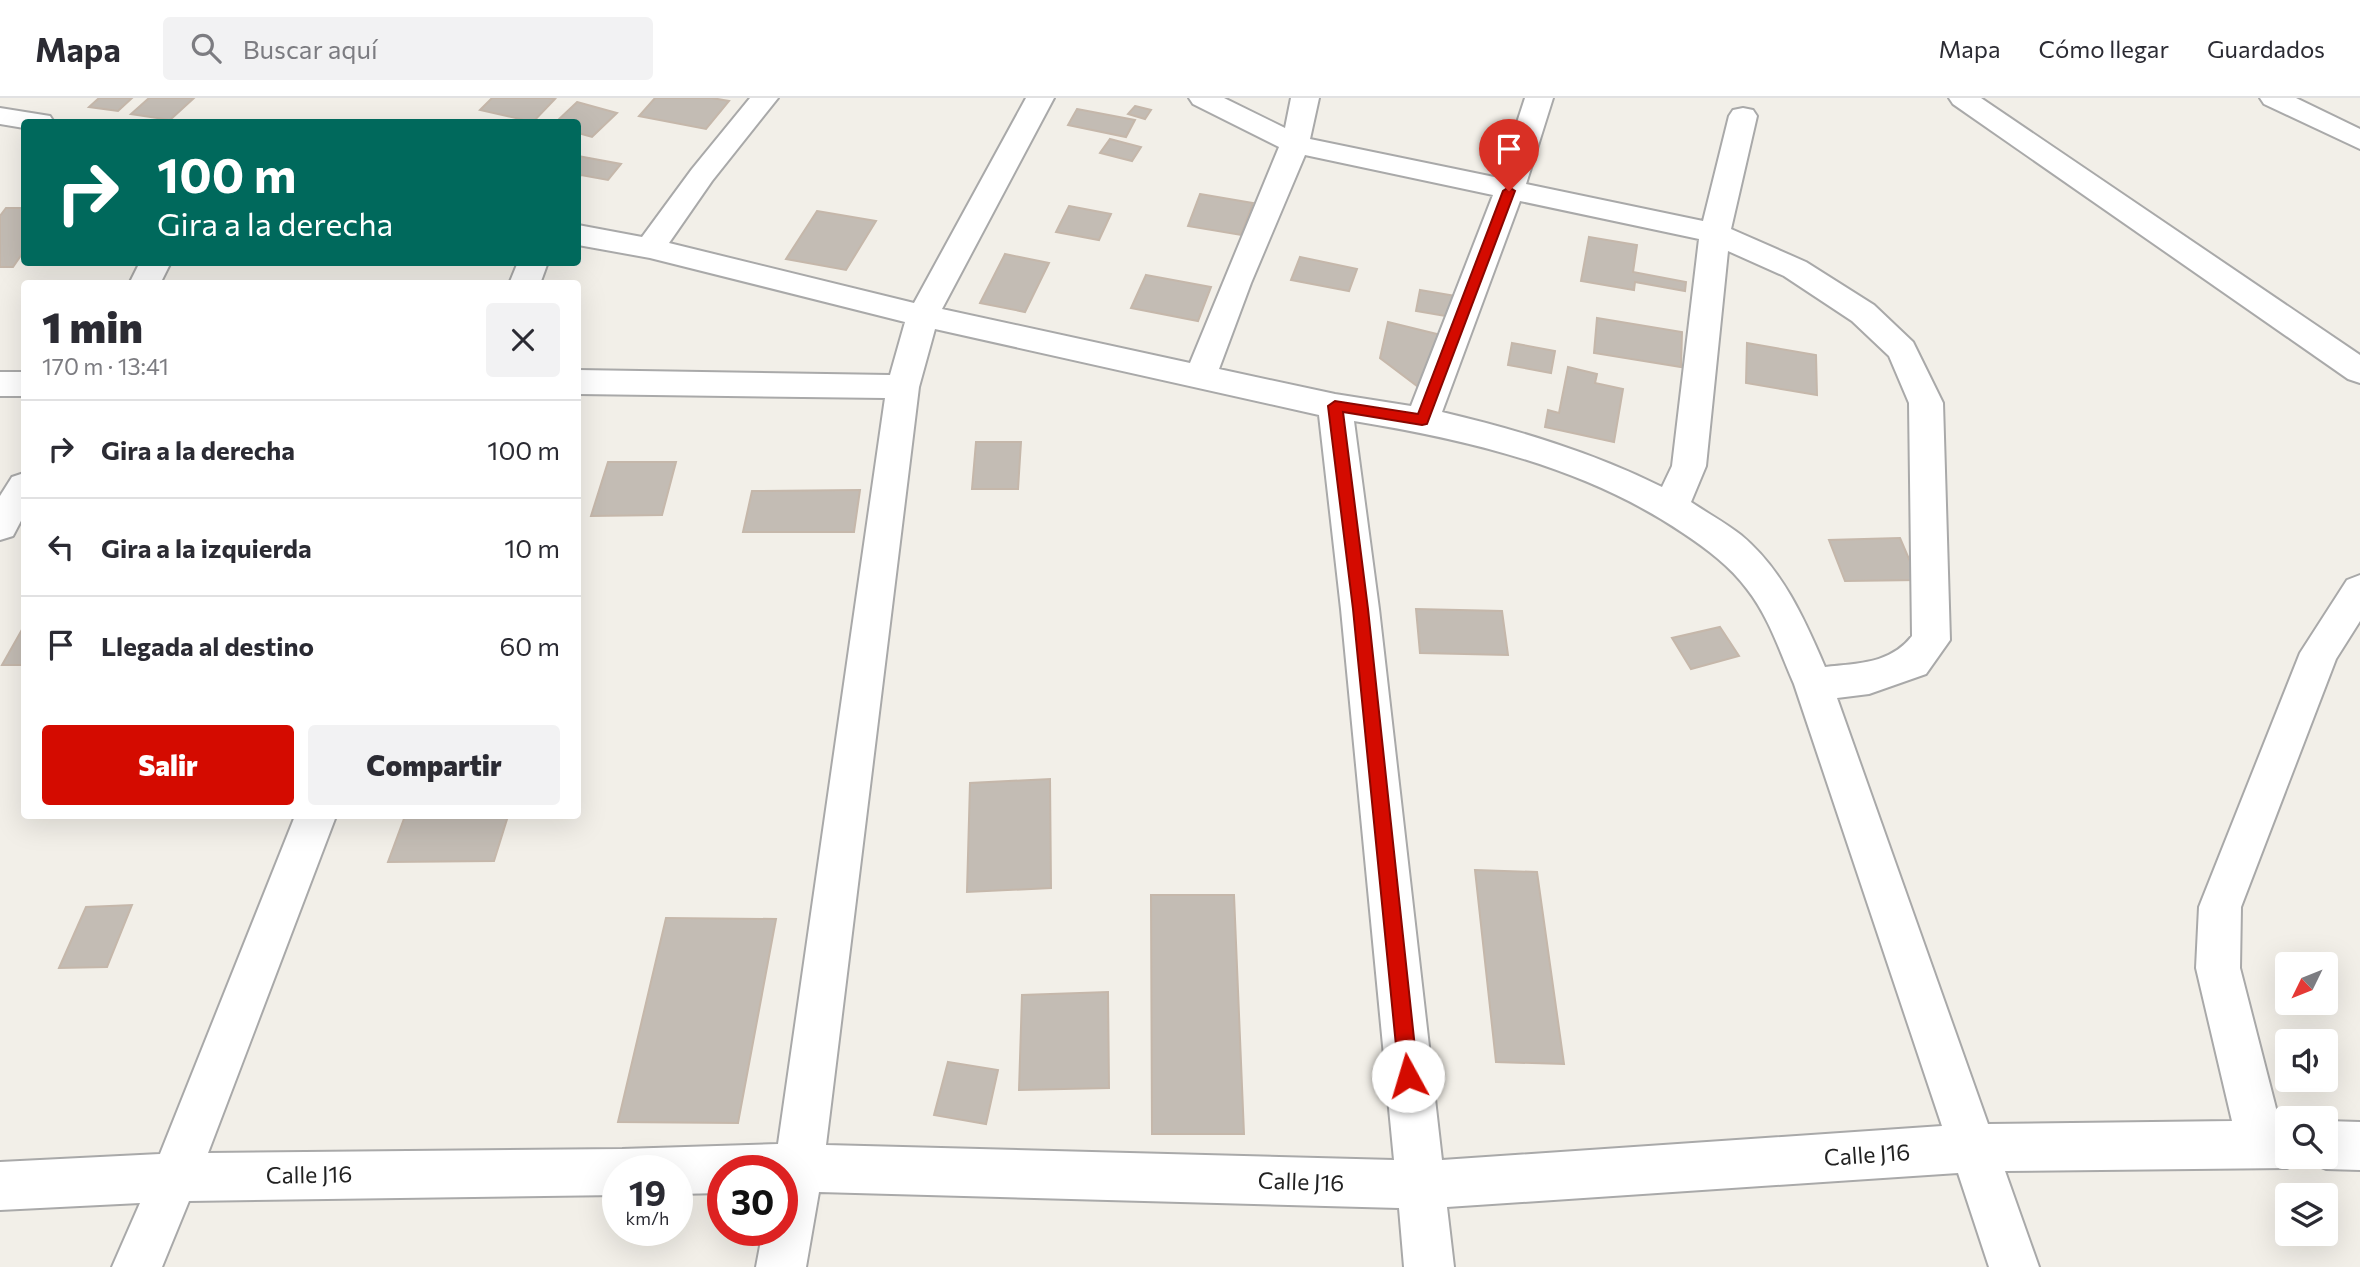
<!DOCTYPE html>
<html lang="es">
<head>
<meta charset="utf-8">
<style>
	:root { --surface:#fff; --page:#f2f2f3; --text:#2b2b33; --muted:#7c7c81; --line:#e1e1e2; --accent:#d40b00 }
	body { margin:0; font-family:Commissioner,sans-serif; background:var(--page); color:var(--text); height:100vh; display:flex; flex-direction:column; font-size:26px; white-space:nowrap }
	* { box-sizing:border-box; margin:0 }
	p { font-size:23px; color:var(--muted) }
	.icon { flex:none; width:38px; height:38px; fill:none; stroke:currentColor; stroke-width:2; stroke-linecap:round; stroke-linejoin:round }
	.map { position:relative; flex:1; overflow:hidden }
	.details { position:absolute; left:21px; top:182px; width:560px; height:539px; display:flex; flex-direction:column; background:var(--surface); border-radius:7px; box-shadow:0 7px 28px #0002 }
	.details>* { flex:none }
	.guide { position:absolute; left:21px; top:21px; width:560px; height:147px; border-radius:7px; box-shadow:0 7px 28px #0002; background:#00695c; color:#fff; overflow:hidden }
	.needle { width:46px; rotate:227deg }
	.tools { position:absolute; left:2275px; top:854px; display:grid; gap:14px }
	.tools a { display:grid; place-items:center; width:63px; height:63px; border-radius:7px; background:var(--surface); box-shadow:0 7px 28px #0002; font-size:35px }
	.speed { position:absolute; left:602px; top:1057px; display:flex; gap:14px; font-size:35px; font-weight:700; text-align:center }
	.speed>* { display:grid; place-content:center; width:91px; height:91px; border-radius:50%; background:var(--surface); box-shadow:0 7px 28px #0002; line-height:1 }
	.speed small { font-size:18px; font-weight:400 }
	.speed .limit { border:10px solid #d22; background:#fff; color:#111 }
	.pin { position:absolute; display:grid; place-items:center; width:60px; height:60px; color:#fff; margin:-72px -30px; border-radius:50% 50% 50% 0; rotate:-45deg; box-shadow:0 0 7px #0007 }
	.pin .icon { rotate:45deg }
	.me { position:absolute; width:77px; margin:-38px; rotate:354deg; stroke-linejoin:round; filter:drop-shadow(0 0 5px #0008) }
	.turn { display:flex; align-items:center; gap:24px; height:147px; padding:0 21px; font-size:32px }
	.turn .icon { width:91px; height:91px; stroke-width:2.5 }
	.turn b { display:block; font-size:49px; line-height:60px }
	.round { display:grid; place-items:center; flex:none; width:74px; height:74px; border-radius:7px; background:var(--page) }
	.overview { display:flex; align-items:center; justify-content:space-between; height:119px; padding:0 21px }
	h1 { font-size:42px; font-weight:800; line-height:52px }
	.cta { display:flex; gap:14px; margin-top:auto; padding:14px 21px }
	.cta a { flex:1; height:80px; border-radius:7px; background:var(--accent); color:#fff; font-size:28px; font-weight:800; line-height:80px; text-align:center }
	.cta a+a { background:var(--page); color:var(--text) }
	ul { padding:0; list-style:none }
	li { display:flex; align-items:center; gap:21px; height:98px; padding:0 21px; border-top:2px solid var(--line) }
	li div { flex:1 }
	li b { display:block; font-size:26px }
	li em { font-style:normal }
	header { display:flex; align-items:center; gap:42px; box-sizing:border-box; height:98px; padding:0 35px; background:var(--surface); border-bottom:2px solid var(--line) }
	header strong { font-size:33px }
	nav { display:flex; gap:38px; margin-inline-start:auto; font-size:24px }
	.search { width:490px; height:63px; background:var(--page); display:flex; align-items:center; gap:18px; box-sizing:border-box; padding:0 24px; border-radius:7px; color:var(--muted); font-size:26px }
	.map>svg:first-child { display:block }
	.building { fill:#c3bcb4; stroke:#c5b7aa; stroke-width:2 }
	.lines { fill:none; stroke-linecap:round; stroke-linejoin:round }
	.minor-casing { stroke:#a9a9a9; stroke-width:4 }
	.minor { fill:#fff; fill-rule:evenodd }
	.route { fill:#d40b00; stroke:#8a0700; stroke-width:2 }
	.labels { text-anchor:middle; stroke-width:6; stroke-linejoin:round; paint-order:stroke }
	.near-street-label { font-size:23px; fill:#222; stroke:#fff }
</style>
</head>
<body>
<header>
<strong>Mapa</strong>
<div class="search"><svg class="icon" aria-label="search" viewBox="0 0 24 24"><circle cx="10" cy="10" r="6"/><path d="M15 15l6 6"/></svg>Buscar aquí</div>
<nav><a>Mapa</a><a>Cómo llegar</a><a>Guardados</a></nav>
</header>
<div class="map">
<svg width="2360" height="1169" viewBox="0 0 2360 1169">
	<rect width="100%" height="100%" fill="#f2efe8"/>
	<g class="building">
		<path d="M99,0H132L118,13L89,9Z"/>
		<path d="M149,0H194L170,22L131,16Z"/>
		<path d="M492,0H548L555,1L533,24L480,12Z"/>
		<path d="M655,0H712L729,3L706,31L639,18Z"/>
		<path d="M577,4L617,15L592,39L578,35V24H556Z"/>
		<path d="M1135,8L1151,12L1145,21L1128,16Z"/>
		<path d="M1077,11L1135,22L1126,39L1068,27Z"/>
		<path d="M1110,41L1141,49L1132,63L1100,55Z"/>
		<path d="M578,58L621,66L608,82L581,77L578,81Z"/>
		<path d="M1200,96L1253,105L1241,137L1188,128Z"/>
		<path d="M1069,108L1111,116L1099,142L1056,134Z"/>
		<path d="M6,110H24V153L13,169H0V118Z"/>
		<path d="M817,113L876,123L846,172L786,161Z"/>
		<path d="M1589,139L1637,147L1633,174L1686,184L1685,193L1635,184L1634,192L1581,183Z"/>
		<path d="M1005,156L1049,165L1025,214L980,205Z"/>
		<path d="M1300,159L1357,171L1349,193L1291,182Z"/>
		<path d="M1146,177L1211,189L1198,223L1131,210Z"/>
		<path d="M1420,192L1456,198L1452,219L1416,213Z"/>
		<path d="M1597,220L1682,234L1681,269L1594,255Z"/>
		<path d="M1388,224L1441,237L1425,294L1380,260Z"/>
		<path d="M1512,245L1555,253L1551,275L1508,267Z"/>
		<path d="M1747,245L1816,257L1817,297L1746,285Z"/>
		<path d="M1568,269L1597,276L1595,285L1623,291L1614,344L1545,329L1548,312L1559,315Z"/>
		<path d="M976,344H1021L1018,391H972Z"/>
		<path d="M608,364H676L662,417L591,418Z"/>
		<path d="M860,392L854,434H743L752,393Z"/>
		<path d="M1900,440L1918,482L1845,483L1829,442Z"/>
		<path d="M1416,511L1502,513L1508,557L1420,555Z"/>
		<path d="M24,528V567H2Z"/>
		<path d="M1720,529L1739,558L1691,571L1672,540Z"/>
		<path d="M1050,681L1051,790L967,794L970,685Z"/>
		<path d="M405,718H508L494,763L388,764Z"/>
		<path d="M1475,772L1537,774L1564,966L1496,964Z"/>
		<path d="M1151,797H1234L1244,1036H1152Z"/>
		<path d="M132,807L107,869L59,870L86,809Z"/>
		<path d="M666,820L776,821L738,1025L618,1024Z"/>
		<path d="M1108,894L1109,990L1019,992L1022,897Z"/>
		<path d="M948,964L998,972L986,1026L934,1017Z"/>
	</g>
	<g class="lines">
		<defs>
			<g id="minor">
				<path d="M750,0H778L712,83L669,145L914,205L1026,0H1054L942,211L1190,265L1279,49L1193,6L1189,0H1224L1285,30L1291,0H1319L1310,41L1499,80L1525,0H1553L1526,86L1703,123L1729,18L1733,12L1743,10L1753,12L1757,18L1731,131L1806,164L1874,207L1913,244L1943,305L1950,542L1926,576L1869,596L1837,600L1988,1026L2232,1023L2196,870L2199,809L2300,555L2347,482L2360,477V523L2336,561L2241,809L2240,870L2279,1022H2287V1059H2305L2304,1063L2287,1070L2005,1073L2039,1169H1989L1958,1075L1447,1109L1454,1169H1404L1399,1110L819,1094L806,1169H756L763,1132H782V1073H723V1095L677,1096V1073H618V1097L189,1103L162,1169H112L140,1105L0,1112V1064L160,1056L295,718H336L208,1055L622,1051L778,1046L885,300L578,296V272L890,277L905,224L650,160L578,147V127L642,139L692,71ZM1305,57L1493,97L1411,308L1335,296L1219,271L1251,185ZM1520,103L1699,141L1672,368L1662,389C1592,354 1518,332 1442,314ZM1728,153L1784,178L1852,223L1889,258L1909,305L1912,538C1890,566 1859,565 1825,569C1804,520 1782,471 1741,437C1726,425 1707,415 1691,404L1706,368ZM935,231L1319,317L1341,511L1394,1062L826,1047L919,289ZM1354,323C1469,342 1585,369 1683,435C1707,451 1730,468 1747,491C1769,519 1780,554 1794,586L1942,1028L1442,1062L1379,511Z"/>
				<path d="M1949,0H1981L2360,257V285L2348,281L1953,6Z"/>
				<path d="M2260,0H2296L2360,31V51L2264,6Z"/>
				<path d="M0,10L50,18L54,24H24V30L0,26Z"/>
				<path d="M140,164H171L160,186H129Z"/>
				<path d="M518,164H548L540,186H509Z"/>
				<rect x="0" y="274" width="24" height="24"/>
				<path d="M24,375V417L13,438L0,442V398L12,379Z"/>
				<path d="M2326,1023L2360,1024V1072L2326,1071L2309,1064L2307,1059H2326Z"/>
			</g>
		</defs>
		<use href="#minor" class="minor-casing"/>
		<use href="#minor" class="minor"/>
	</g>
	<path class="route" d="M1509,89L1515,93L1427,326L1422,327L1343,314L1368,511L1418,978L1415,984L1408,987L1402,984L1399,978L1353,511L1328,308L1335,303L1418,316L1503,93Z"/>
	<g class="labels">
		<g class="near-street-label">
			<text transform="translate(1867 1057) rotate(-4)" y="8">Calle J16</text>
			<text transform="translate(309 1077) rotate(-1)" y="8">Calle J16</text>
			<text transform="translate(1301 1084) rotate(2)" y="8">Calle J16</text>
		</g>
	</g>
</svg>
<div class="tools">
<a><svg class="needle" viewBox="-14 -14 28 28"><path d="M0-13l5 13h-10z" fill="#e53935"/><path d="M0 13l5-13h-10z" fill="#7c7c81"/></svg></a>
<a><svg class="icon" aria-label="sound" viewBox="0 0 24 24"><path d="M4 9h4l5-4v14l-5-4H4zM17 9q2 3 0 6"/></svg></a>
<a><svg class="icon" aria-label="search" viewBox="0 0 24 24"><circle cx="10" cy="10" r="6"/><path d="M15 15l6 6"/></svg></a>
<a><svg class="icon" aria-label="layers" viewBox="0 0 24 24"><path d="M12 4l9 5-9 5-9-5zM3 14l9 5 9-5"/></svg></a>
</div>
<div class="speed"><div>19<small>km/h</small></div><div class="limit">30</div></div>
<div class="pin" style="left:1509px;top:93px;background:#d93025"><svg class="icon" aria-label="arrive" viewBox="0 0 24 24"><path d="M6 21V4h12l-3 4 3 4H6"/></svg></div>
<svg class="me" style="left:1408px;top:978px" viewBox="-20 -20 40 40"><circle r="19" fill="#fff"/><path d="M0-13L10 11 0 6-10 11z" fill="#d40b00"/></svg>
<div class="guide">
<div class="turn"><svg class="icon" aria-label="right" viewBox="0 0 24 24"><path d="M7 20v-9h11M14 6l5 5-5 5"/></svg><div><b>100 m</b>Gira a la derecha</div></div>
</div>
<section class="details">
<div class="overview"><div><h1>1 min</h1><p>170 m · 13:41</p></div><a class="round"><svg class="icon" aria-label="close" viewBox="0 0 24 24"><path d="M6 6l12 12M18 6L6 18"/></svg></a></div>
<ul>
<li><svg class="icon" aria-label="right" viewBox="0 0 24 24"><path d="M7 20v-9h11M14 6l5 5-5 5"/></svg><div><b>Gira a la derecha</b></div><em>100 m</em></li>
<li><svg class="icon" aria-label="left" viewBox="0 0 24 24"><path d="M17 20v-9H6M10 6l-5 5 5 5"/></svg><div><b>Gira a la izquierda</b></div><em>10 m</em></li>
<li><svg class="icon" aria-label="arrive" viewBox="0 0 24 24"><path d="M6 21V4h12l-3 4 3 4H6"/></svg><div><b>Llegada al destino</b></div><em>60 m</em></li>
</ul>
<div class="cta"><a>Salir</a><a>Compartir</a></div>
</section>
</div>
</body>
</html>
